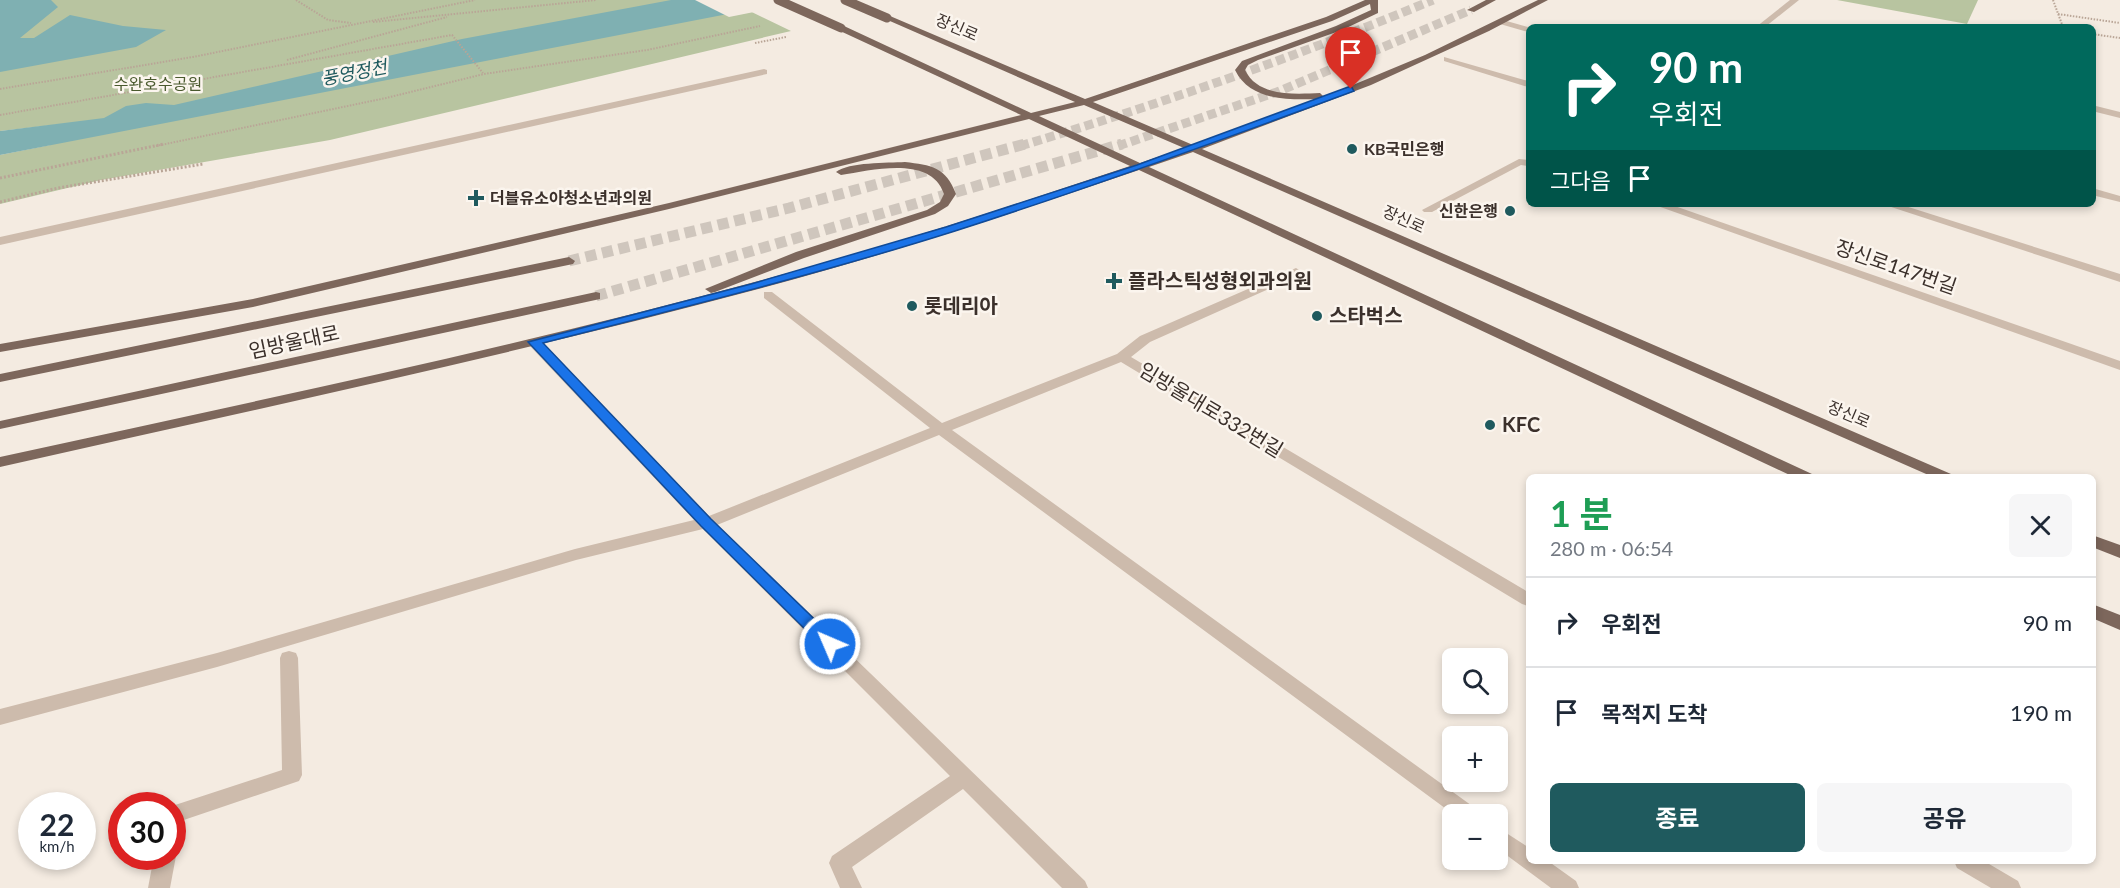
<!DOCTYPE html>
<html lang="ko">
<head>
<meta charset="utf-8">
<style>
	:root { --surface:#fff; --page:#f6f6f7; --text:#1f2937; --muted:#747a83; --line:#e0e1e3; --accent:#1f5a5e }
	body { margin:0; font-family:Lato,"Noto Sans KR",sans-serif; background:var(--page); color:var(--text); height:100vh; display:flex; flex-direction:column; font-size:22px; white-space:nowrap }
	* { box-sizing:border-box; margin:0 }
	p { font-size:20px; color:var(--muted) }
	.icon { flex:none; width:33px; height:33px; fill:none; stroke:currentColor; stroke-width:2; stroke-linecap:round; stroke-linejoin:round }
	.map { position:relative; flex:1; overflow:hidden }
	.panel { position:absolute; left:1526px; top:474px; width:570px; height:390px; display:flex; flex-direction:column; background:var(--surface); border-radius:9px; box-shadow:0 3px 9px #0003 }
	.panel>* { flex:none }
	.hud { position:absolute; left:1526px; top:24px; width:570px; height:183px; border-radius:9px; box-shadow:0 3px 9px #0003; background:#00695c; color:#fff; overflow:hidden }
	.tools { position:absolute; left:1442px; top:648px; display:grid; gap:12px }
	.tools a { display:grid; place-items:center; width:66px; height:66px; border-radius:9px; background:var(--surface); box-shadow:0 3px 9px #0003; font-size:30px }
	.speed { position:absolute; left:18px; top:792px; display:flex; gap:12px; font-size:30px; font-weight:700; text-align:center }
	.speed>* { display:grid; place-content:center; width:78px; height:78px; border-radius:50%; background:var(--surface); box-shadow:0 3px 9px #0003; line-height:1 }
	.speed small { font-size:15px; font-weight:400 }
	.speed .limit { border:9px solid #d22; background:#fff; color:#111 }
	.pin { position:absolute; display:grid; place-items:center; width:51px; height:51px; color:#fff; margin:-62px -26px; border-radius:50% 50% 50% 0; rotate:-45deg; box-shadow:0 0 6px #0007 }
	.pin .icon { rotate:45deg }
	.me { position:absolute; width:66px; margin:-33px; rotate:315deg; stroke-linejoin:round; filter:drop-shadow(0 0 4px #0008) }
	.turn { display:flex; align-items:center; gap:21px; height:126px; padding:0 24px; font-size:27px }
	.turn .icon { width:78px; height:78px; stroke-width:2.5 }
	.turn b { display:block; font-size:42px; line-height:51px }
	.then { display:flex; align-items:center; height:57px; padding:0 24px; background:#0003; gap:12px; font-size:22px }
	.round { display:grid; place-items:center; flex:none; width:63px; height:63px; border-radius:9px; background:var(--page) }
	.summary { display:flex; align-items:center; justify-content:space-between; height:102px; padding:0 24px }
	h1 { font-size:36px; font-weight:700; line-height:45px; color:#1e9e55 }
	.primary-button { display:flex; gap:12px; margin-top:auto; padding:12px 24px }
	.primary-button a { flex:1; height:69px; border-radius:9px; background:var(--accent); color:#fff; font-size:24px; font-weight:700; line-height:69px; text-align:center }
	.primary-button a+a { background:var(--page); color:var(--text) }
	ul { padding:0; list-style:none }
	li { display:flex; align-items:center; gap:18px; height:90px; padding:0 24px; border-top:2px solid var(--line) }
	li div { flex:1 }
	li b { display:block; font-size:22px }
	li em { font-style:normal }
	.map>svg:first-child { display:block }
	.green { fill:#b8c4a0 }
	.water { fill:#7fb0b2 }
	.pier { fill:#f4ebe1 }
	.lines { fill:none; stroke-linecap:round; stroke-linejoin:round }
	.major-tunnel-far1 { stroke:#cfc6bd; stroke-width:9; stroke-dasharray:9 4.5; stroke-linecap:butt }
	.major-tunnel { stroke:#cfc6bd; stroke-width:11; stroke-dasharray:11 6; stroke-linecap:butt }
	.path-far1 { stroke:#b9a596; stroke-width:2; stroke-dasharray:1.5 1.5; stroke-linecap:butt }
	.path { stroke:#b9a596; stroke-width:3; stroke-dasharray:2 2; stroke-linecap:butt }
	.minor { fill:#cdbbac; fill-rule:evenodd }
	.major { fill:#7d675c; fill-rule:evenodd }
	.major-bridge { stroke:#7d675c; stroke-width:9 }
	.route { fill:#1a73e8; stroke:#114b97; stroke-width:1.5 }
	.poi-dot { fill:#1f5a5e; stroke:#fbf5ee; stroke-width:2 }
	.labels { text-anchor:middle; stroke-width:5; stroke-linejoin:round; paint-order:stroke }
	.far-street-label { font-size:16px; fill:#3b302b; stroke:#fbf5ee }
	.far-park-label { font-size:16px; fill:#4a5a2e; stroke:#fbf5ee }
	.far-poi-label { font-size:16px; font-weight:bold; fill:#3b302b; stroke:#fbf5ee; text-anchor:start }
	.far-water-label { font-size:18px; font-style:italic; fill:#1f5a5e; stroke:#fbf5ee }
	.street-label { font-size:20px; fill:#3b302b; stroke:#fbf5ee }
	.poi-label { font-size:20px; font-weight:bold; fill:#3b302b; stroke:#fbf5ee; text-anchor:start }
</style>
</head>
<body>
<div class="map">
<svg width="2120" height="888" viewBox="0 0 2120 888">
	<rect width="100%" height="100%" fill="#f4ebe1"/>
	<g class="green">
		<path d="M0,0H727L791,31L330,140L101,180L0,204V155L50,145L80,122L0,131Z"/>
		<path d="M1837,0H1978L1967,24Z"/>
	</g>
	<g class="water">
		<path d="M0,0H51L58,7L20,38H34L70,15L123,26L166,30L136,47L0,72Z"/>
		<path d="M671,0H800L0,155V131L104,118L126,106L146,103L174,105L462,39Z"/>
	</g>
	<path class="pier" d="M695,0H803L800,3L729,17Z"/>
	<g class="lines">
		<g class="major-tunnel-far1">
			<path d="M1020,146C1161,104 1298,56 1433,0"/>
			<path d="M1118,146L1277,92L1471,10"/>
		</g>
		<g class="major-tunnel">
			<path d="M569,261L789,208L1025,144"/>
			<path d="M596,296L1122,144"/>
		</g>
		<g class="path-far1">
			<path d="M296,0L328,20L351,23"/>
			<path d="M2053,0L2063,27"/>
			<path d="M2058,14L2120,23"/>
			<path d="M373,22L596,0"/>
			<path d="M2041,26L2047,27"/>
			<path d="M2092,34L2120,38"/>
			<path d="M755,43L786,37"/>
			<path d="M287,60L447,17"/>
			<path d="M0,89L193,57L475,0"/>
			<path d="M0,115L452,35L483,73"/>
			<path d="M156,146L386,98L484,74L647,50L760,26"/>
		</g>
		<g class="path">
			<path d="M0,178L164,144"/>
			<path d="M0,202L58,188L203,164"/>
		</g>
		<g class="minor">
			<path d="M1790,0H1799L1765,27H1756Z"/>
			<path d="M1503,20L1528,27V32L1500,24V20Z"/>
			<path d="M1444,57L1528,81V87L1444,61Z"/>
			<path d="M764,69L767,70V74L0,245V237Z"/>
			<path d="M2092,105L2120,112V118L2092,111Z"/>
			<path d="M1519,159L1528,160V166L1521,165L1432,212H1424L1422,210Z"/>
			<path d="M2092,188L2120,196V202L2092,195Z"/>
			<path d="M1652,204H1669L2120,361V370Z"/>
			<path d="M1882,204H1899L2120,274V282Z"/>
			<path d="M1296,268L1302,272L1300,275L1150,342L1131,357L1528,592V606L1522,604L1121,362L952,430L1475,808L1478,814H1453L939,435L717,525L1085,881L1088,888H1062L963,789L852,867L862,888H840L829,863L832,856L950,776L703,529L576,560L217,667L0,725V709L217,653L575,549L694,520L529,345L527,342L529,339H539L709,516L930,428L764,298V292H772L942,423L1117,354L1140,336Z"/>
			<path d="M289,651L296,653L298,658L302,775L299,781L172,824V806L282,770L280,658L282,653Z"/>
			<path d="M1497,827L1528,847V861H1548L1576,881L1579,888H1551L1497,848Z"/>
			<path d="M172,849L176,856L170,888H148L154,856H172Z"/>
			<path d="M1954,861H1984L2018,881L2021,888H1991L1957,868Z"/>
		</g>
		<g class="major">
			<path d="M1365,0H1378V13L1342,30L1258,60L1248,65L1245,70C1258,97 1294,94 1320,93L1324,97L1425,55L1538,0H1548L1489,31L1371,85L1202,149L1951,474L1954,477H1933L1193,152L1149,167L1812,474L1815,477H1794L1139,170C1025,209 910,247 795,279C532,351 265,407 0,467V457C263,399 528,345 788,273C903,242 1017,204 1130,166L1029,119L669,209L253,307L0,352V344L253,299L669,203L1021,115L838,30V26H844L1031,113L1075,102L883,18L890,16L1085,99L1326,17ZM1370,4L1371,10L1336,26L1242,61L1235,70C1250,101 1289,100 1319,99L1193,145L1093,102L1332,21ZM1084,105L1184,148L1140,163L1039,116Z"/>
			<path d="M1486,0H1496L1474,12L1467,10Z"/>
			<path d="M905,162C931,165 946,167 956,194L948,206L935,214L804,258L715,292L711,293L705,289L796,252L927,210L940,202L944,194C931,155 873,170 841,175L836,172C849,162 887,163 905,162Z"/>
			<path d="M569,257L575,261L573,264L0,382V374Z"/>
			<path d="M596,292L600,293V299L0,429V421Z"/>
			<path d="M2092,535L2120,545V558L2092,547Z"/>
			<path d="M2092,604L2120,615V630L2092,618Z"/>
		</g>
		<g class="major-bridge">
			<path d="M778,0L841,28"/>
			<path d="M845,0L887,18"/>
		</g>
	</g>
	<path class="route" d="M1351,86L1354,91C1222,140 1089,188 955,231C819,274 681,308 543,343L711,519L835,639L838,644L835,648H824L701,526L528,342L751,284L946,227L1137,165Z"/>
	<g class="poi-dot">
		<circle cx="1352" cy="149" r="6"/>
		<path d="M473 189h6v6h6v6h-6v6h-6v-6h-6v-6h6z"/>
		<circle cx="1510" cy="211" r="6"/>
		<path d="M1111 272h6v6h6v6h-6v6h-6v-6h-6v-6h6z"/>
		<circle cx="912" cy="306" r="6"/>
		<circle cx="1317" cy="316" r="6"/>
		<circle cx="1490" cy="425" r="6"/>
	</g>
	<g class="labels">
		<g class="far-street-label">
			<text transform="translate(957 27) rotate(23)" y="6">장신로</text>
			<text transform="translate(1404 219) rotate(24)" y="6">장신로</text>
			<text transform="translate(1849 414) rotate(23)" y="6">장신로</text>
		</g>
		<g class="far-park-label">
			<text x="158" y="90">수완호수공원</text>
		</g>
		<g class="far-poi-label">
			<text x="1364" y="155">KB국민은행</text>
			<text x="490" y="204">더블유소아청소년과의원</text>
			<text x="1498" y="217" text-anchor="end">신한은행</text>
		</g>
		<g class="far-water-label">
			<text transform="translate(354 73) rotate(-11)" y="6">풍영정천</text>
		</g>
		<g class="street-label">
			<text transform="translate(1896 267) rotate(19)" y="7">장신로147번길</text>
			<text transform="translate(294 342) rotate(-12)" y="7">임방울대로</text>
			<text transform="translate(1211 410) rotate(31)" y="7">임방울대로332번길</text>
		</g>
		<g class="poi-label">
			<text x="1128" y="288">플라스틱성형외과의원</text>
			<text x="924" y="313">롯데리아</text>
			<text x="1329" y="323">스타벅스</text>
			<text x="1502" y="432">KFC</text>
		</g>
	</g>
</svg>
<div class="tools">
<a><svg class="icon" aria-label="search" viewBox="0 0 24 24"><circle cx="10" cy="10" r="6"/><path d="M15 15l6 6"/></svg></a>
<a>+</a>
<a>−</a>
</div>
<div class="speed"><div>22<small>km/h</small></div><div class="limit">30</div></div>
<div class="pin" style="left:1351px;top:89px;background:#d93025"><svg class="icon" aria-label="arrive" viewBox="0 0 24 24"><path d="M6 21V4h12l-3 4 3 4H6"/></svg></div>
<svg class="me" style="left:830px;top:644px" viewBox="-20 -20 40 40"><circle r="17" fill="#1a73e8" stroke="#fff" stroke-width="3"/><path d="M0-11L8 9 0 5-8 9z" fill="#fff"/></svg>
<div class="hud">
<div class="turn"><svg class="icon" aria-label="right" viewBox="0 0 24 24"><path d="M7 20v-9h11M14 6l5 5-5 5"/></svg><div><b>90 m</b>우회전</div></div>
<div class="then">그다음<svg class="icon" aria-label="arrive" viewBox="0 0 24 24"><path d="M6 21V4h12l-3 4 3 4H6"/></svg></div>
</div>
<section class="panel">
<div class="summary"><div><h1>1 분</h1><p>280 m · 06:54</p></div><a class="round"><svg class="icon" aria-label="close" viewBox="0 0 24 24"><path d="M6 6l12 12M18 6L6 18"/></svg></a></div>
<ul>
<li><svg class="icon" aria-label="right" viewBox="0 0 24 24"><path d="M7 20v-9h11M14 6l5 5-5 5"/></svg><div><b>우회전</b></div><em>90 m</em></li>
<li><svg class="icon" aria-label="arrive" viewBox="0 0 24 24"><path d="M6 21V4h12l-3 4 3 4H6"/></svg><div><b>목적지 도착</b></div><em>190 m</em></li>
</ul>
<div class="primary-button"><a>종료</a><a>공유</a></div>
</section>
</div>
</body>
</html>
